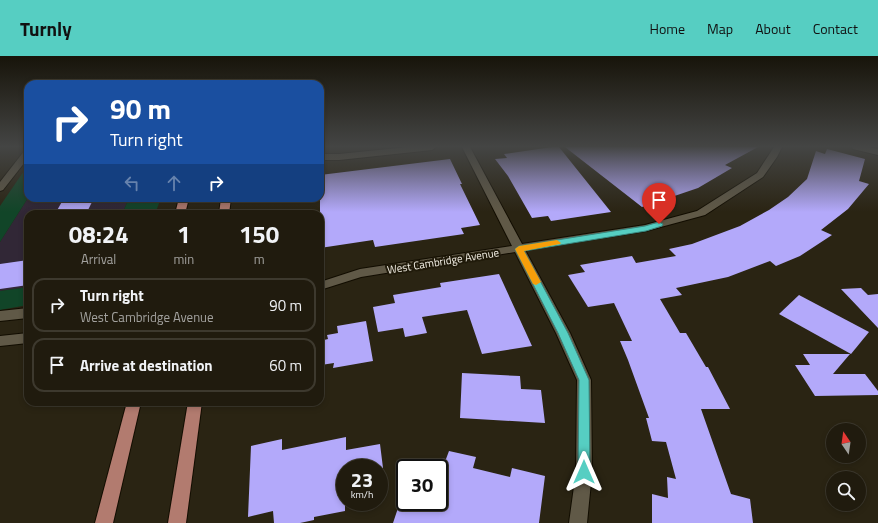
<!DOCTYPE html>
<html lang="en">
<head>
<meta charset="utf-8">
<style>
	:root { --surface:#201b0e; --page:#2d281c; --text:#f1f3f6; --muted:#a2a19e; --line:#3d392e; --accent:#56cec2 }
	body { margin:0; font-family:"Titillium Web",sans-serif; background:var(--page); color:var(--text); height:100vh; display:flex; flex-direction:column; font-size:15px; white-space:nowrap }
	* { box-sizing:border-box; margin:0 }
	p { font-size:13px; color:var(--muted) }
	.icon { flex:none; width:22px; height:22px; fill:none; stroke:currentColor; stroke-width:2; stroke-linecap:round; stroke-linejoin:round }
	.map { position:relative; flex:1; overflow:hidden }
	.drawer { position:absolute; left:24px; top:154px; width:300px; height:196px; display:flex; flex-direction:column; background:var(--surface); border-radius:12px; box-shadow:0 2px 6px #0003,0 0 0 1px var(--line) }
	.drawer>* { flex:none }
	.banner { position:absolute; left:24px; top:24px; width:300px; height:122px; border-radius:12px; box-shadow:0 2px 6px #0003,0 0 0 1px var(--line); background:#1a4fa0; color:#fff; overflow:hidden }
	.needle { width:26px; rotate:347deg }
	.tools { position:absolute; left:826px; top:367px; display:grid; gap:8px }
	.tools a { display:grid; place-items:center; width:40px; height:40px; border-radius:50%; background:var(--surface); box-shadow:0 2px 6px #0003,0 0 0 1px var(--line); font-size:20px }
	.speed { position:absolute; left:336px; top:403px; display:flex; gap:8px; font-size:20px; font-weight:700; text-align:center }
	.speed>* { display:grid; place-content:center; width:52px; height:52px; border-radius:50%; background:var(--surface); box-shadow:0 2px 6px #0003,0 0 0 1px var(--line); line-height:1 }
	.speed small { font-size:10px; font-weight:400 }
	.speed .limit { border:2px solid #111; border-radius:6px; background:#fff; color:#111 }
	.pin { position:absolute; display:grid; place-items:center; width:34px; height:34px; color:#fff; margin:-41px -17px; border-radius:50% 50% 50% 0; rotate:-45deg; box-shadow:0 0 4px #0007 }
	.pin .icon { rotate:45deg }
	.me { position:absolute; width:44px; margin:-22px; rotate:0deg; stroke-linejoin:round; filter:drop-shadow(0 0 3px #0008) }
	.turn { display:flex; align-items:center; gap:14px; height:84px; padding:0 20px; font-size:18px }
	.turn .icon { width:52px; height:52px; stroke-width:2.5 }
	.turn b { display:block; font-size:28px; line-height:34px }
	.lanes { display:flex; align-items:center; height:38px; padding:0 20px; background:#0003; justify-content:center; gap:20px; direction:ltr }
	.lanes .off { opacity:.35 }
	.eta { display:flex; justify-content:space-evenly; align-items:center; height:68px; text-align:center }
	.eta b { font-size:24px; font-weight:700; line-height:28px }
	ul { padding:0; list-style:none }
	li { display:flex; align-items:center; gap:12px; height:54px; margin:0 8px 6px; padding:0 12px; border:2px solid var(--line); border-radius:12px }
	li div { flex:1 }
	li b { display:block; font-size:15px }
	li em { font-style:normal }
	header { display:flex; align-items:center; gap:24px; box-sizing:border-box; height:56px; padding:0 20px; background:var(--accent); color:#111 }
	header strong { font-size:19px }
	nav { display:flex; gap:22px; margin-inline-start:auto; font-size:14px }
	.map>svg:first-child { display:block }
	.commercial { fill:#312736 }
	.green { fill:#114528 }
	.building { fill:#b3a9fa }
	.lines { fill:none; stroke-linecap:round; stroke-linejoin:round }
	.minor-casing { stroke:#120d01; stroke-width:2 }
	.major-casing { stroke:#120d01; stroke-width:2 }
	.minor { fill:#605947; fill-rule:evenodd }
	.major { fill:#b27b6f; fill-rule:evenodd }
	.route { fill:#56cec2; stroke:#38867e }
	.slow { fill:#f59e0b }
	.labels { text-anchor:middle; stroke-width:4; stroke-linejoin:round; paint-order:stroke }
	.street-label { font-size:11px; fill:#f5f1e7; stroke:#201a0a }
</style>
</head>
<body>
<header>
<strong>Turnly</strong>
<nav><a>Home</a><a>Map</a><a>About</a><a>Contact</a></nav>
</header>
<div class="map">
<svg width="878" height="467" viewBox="0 0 878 467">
	<rect width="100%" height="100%" fill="#2a2413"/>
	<path class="commercial" d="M28,142H129L122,158H28V231L0,235V186Z"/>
	<g class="green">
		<path d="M28,109V142L0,186V150Z"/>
		<path d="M129,142H161L155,158H122Z"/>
		<path d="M28,231V249L0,254V235Z"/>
	</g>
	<g class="building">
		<path d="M552,91H559L611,156L551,165L548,160L532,162L508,120L495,103L507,102L504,98Z"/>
		<path d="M565,91H758L725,109L732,112L698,132L642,151Z"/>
		<path d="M827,93L865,103L859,125L869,128L848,153L821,174L832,179L800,200L776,210L770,205L728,221L676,232L682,239L660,243L680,277H686L706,311H708L730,353H701L731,438L750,443L753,467H652V438L668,442L667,421L676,423L666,386L652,385L646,362H649L628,304L620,285H632L614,247L588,251L568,219L585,216L580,209L632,200L636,207L676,200L669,193L692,188L740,170L769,154L788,141L807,123L816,95L825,98Z"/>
		<path d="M450,103L462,128H460L480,169L461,172L464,178L375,191L373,184L320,192V119Z"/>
		<path d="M64,142H94L86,158H55Z"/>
		<path d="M28,204V229L0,233V208Z"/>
		<path d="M499,218L532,290L482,298L467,254L422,261L427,277L405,281L403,272L378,276L373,251L395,247L393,239L441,231L440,227Z"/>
		<path d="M861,232L868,239L878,238V272L841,233Z"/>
		<path d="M799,239L869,276L851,298L779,258Z"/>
		<path d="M366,265L373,305L333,312L334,307L321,309L320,285L328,283L327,279L338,277L337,270Z"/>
		<path d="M803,298H850L833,318H865L878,335V339L815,340L795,309H810Z"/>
		<path d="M462,317L520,320L521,333L541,334L545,367L460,362Z"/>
		<path d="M346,381V394L380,388L383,412H345V455L314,461V464L300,467H274L273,455L248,461L251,390L282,383V394Z"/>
		<path d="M449,395L476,401L473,412L510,421L512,412L545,420L539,467H393L400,446H439V402L446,403Z"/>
	</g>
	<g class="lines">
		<defs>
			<g id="minor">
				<path d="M408,91H436L432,94L339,104H320V98H339Z"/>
				<path d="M462,91H470L522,188L645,169L697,155L757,117L774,91H782L777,101L763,121L705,159L646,175L525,194L570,277L591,324L592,416L587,467H569L576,416L577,324L556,277L515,196L361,221L320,234V226L360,213L512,190Z"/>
				<path d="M852,91H867L878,93V99L853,93Z"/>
				<path d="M28,93V102L3,134L0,135V126L25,94Z"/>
				<path d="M28,252V262L0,265V255Z"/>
				<path d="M28,277V287L0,290V280Z"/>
			</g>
			<g id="major">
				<path d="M179,142H189L185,158H175Z"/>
				<path d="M221,142H231L229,158H219Z"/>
				<path d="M127,346H141L113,467H95Z"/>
				<path d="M188,346H202L186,467H168Z"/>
			</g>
		</defs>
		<use href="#minor" class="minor-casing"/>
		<use href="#major" class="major-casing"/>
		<use href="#minor" class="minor"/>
		<use href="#major" class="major"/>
	</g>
	<linearGradient id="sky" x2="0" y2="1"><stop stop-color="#17140a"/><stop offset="0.58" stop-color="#444544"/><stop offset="1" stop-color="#444544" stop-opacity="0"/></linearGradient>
	<rect width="878" height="156" fill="url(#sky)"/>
	<path class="route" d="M659,166L663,168L662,170L646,175L524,195L568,277L589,324L590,416L589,420L584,422L580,420L578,416L579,324L558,277L515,193L519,190L645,170Z"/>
	<path class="slow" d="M557,184L561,187L560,188L524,195L541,226L536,229L533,228L515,193L519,190Z"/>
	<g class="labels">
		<g class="street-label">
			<text transform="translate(443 205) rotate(-9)" y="4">West Cambridge Avenue</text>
		</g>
	</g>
</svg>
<div class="tools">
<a><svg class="needle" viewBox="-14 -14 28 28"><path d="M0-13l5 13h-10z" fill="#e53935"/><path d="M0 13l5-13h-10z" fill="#a2a19e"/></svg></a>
<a><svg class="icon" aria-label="search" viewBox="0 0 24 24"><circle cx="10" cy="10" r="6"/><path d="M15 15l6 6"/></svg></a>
</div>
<div class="speed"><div>23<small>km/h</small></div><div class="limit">30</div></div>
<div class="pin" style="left:659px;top:168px;background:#d93025"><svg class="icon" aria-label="arrive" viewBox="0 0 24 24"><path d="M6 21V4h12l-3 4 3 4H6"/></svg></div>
<svg class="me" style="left:584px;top:416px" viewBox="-20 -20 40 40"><path d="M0-17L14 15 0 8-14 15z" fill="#56cec2" stroke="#fff" stroke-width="4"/></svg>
<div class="banner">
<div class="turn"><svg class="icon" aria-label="right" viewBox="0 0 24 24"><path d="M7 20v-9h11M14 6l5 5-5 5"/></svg><div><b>90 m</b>Turn right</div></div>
<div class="lanes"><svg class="icon off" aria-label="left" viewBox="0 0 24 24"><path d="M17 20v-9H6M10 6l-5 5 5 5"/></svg><svg class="icon off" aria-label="ahead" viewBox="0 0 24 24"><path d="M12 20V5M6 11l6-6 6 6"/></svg><svg class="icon" aria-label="right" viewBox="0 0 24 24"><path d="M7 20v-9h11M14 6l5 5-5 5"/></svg></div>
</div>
<section class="drawer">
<div class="eta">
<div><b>08:24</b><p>Arrival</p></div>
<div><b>1</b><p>min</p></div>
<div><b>150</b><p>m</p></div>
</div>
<ul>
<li><svg class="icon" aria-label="right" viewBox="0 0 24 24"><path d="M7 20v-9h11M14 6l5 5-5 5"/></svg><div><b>Turn right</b><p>West Cambridge Avenue</p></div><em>90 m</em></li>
<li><svg class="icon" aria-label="arrive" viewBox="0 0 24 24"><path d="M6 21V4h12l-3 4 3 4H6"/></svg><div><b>Arrive at destination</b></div><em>60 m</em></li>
</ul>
</section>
</div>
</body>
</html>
